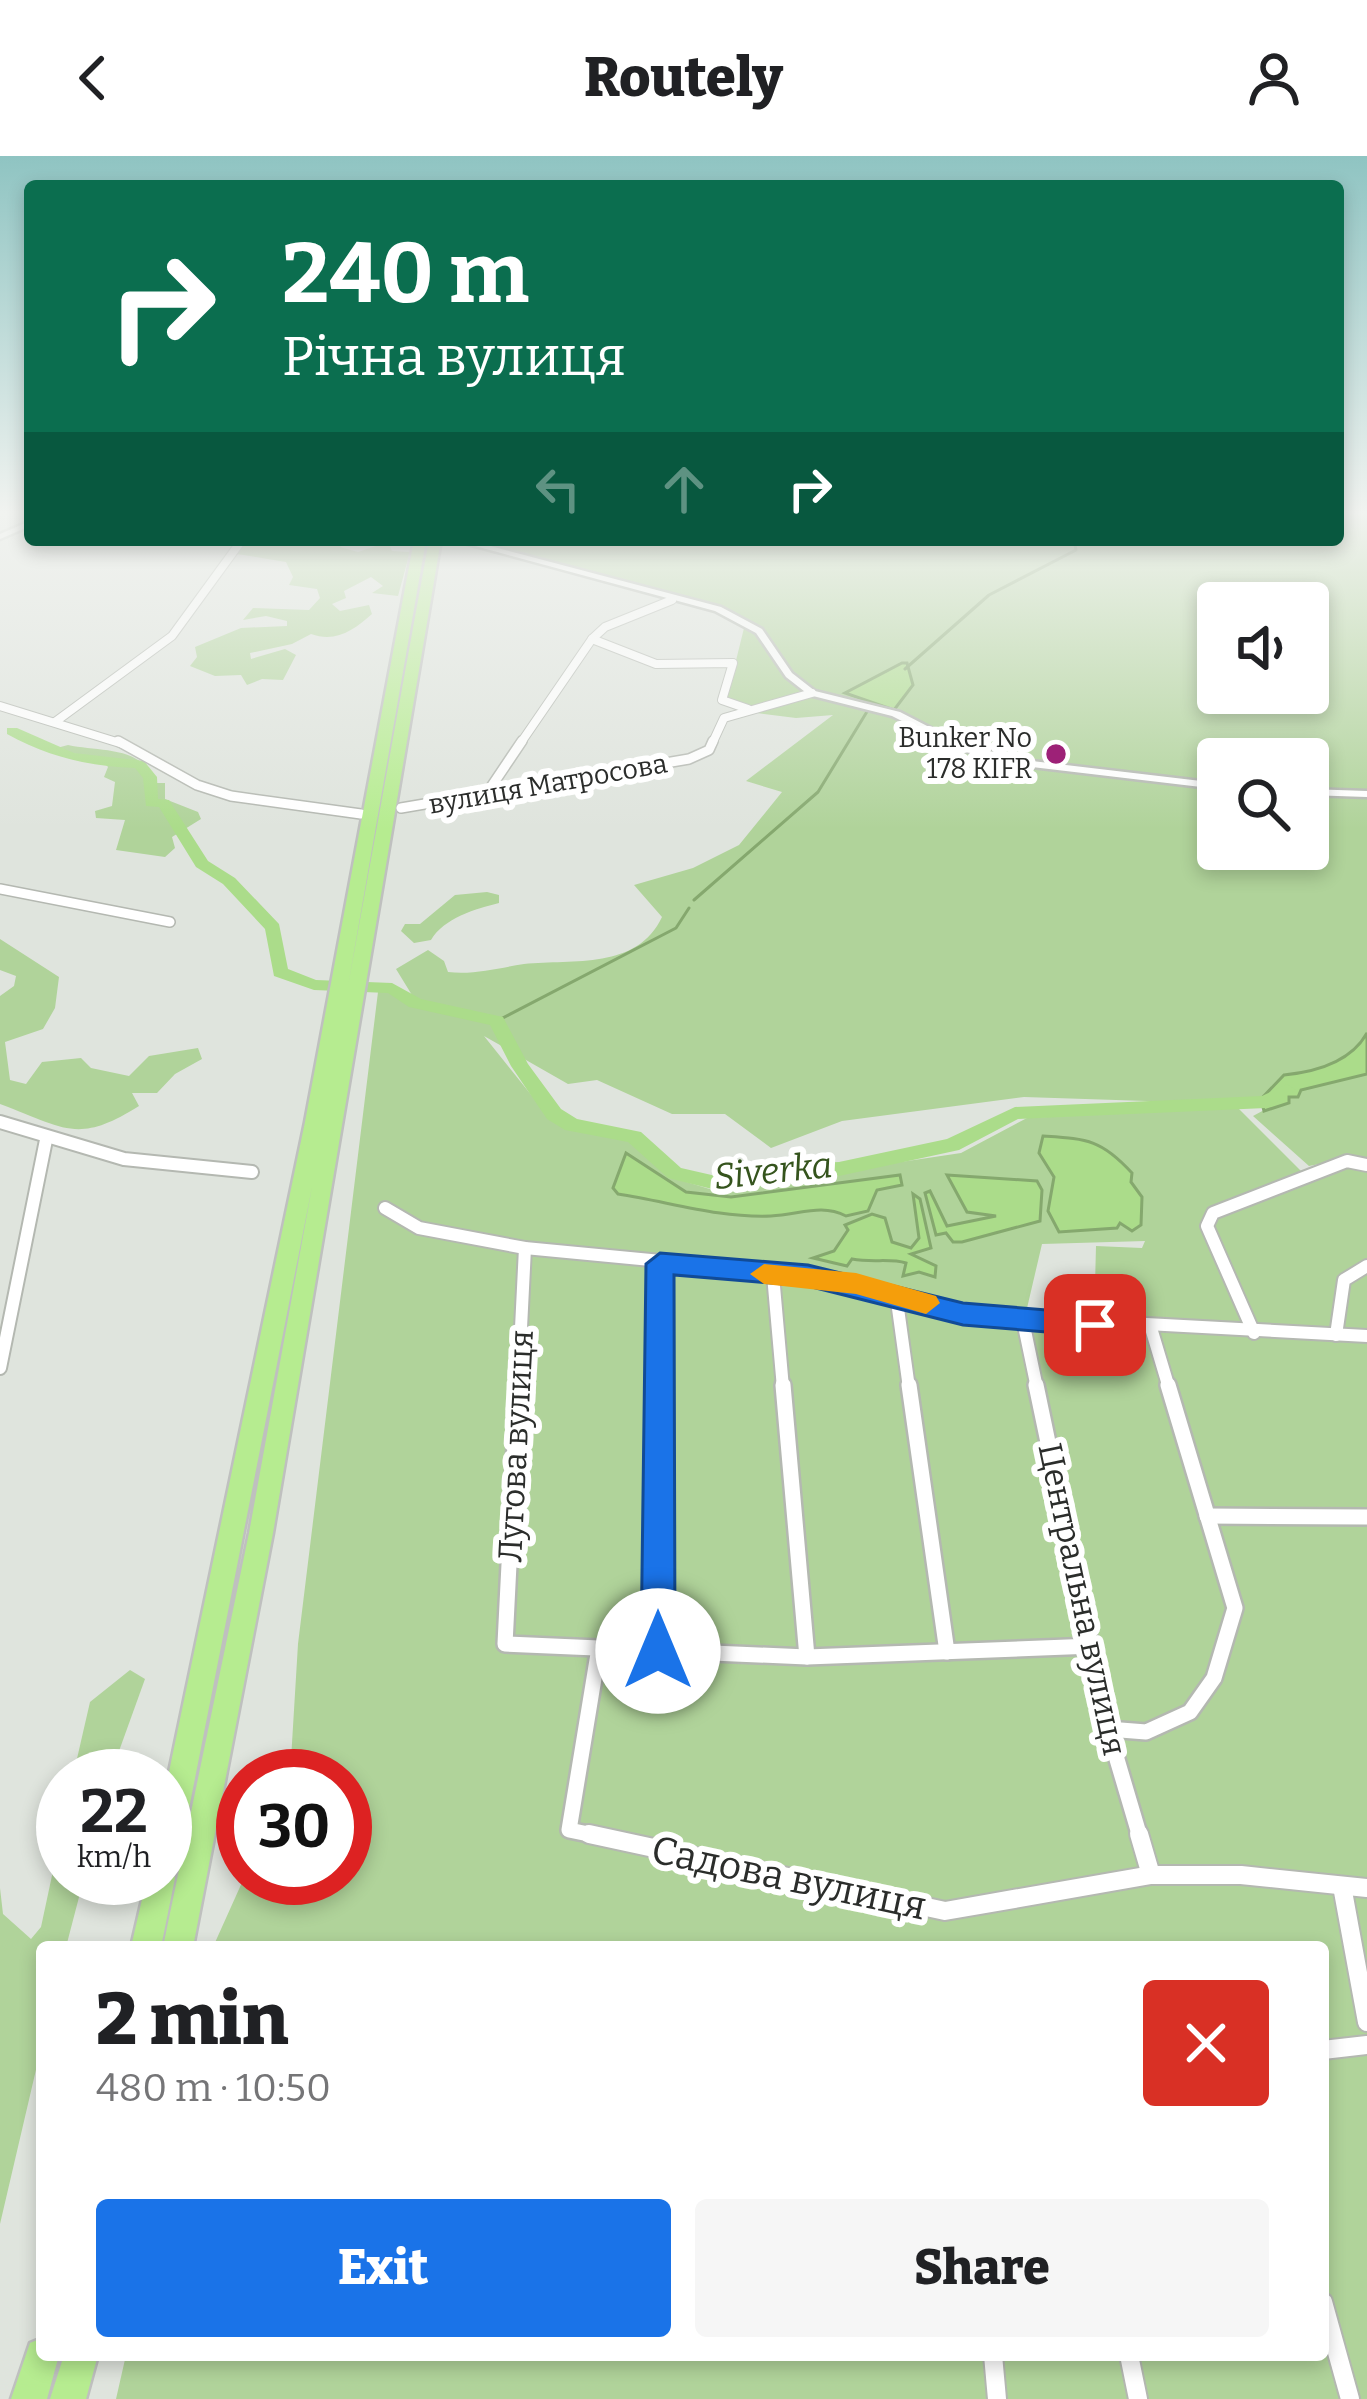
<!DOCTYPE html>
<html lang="en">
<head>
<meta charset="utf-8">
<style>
	:root { --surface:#fff; --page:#f6f6f6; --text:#202124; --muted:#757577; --accent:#1a73e8 }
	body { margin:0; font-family:Bitter,serif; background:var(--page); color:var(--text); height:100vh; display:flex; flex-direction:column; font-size:45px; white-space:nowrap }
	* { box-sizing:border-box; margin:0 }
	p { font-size:39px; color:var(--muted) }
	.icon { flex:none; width:66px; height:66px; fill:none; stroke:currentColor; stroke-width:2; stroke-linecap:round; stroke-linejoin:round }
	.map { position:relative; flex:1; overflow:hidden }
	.sheet { position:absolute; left:36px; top:1785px; width:1293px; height:420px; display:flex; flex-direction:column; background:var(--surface); border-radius:12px; box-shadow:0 6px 18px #0003 }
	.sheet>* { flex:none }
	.hud { position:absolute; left:24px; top:24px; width:1320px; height:366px; border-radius:12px; box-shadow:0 6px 18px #0003; background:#0b6e4f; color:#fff; overflow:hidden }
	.fabs { position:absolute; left:1197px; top:426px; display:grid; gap:24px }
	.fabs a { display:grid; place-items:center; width:132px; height:132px; border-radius:12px; background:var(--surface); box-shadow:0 6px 18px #0003; font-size:60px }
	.speed { position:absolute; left:36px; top:1593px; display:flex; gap:24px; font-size:60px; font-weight:700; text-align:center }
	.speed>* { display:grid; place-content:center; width:156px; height:156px; border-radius:50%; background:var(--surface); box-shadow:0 6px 18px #0003; line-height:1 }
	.speed small { font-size:30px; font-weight:400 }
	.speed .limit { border:18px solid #d22; background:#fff; color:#111 }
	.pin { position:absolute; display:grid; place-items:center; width:102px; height:102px; color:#fff; margin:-51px; border-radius:24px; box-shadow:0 6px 18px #0006 }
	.me { position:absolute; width:132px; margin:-66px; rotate:0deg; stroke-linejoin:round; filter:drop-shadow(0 0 9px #0008) }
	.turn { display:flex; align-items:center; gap:42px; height:252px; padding:0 60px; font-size:54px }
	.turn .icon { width:156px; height:156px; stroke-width:2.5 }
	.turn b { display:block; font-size:84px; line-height:102px }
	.lanes { display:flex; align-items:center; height:114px; padding:0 60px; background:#0003; justify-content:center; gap:60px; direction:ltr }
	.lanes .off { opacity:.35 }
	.round { display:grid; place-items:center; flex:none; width:126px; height:126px; border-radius:12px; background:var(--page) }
	.head { display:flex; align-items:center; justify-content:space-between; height:204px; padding:0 60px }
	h1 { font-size:72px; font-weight:800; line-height:90px }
	.cta { display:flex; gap:24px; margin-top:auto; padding:24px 60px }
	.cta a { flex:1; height:138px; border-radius:12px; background:var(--accent); color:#fff; font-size:48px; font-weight:800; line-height:138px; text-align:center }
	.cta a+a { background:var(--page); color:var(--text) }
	header { display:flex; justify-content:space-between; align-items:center; height:156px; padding:0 60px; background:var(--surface); font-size:54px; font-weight:800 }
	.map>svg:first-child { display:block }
	.green { fill:#b0d39a; fill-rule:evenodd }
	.water { fill:#abdc8a; stroke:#85a86e; stroke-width:3 }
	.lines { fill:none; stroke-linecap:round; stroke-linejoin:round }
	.stream { stroke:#85a86e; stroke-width:3 }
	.river { fill:#abdc8a; fill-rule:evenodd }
	.minor-far4-casing { stroke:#b4b8b1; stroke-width:10 }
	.minor-far3-casing { stroke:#b4b8b1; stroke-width:12 }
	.minor-far2-casing { stroke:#b4b8b1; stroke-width:16 }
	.minor-far1-casing { stroke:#b4b8b1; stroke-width:20 }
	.minor-casing { stroke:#b4b8b1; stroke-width:22 }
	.tertiary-casing { stroke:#b4b8b1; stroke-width:5 }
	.trunk-casing { stroke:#bfc0bf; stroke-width:5 }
	.minor-far4 { stroke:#fff; stroke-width:8 }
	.minor-far3 { stroke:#fff; stroke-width:9 }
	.minor-far2 { stroke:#fff; stroke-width:12 }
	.minor-far1 { stroke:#fff; stroke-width:15 }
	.minor { stroke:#fff; stroke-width:18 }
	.tertiary { fill:#fff; fill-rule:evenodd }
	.trunk { fill:#b6ec90; fill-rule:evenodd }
	.route { fill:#1a73e8; stroke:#114b97; stroke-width:3 }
	.slow { fill:#f59e0b }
	.poi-dot { fill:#9d2177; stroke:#fff; stroke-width:4.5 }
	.labels { text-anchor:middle; stroke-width:12; stroke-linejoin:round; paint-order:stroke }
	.far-poi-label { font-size:27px; fill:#2b2d2b; stroke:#fff; text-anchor:end }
	.far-street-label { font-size:27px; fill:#2b2d2b; stroke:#fff }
	.street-label { font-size:33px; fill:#2b2d2b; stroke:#fff }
	.water-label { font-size:36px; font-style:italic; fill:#35541d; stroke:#fff }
	.near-street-label { font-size:39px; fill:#2b2d2b; stroke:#fff }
</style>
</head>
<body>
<header><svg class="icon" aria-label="back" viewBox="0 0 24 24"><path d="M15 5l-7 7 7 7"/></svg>Routely<svg class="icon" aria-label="person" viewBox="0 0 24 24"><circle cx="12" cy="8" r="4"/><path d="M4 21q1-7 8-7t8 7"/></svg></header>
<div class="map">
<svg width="1367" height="2243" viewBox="0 0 1367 2243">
	<rect width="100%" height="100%" fill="#dfe4dd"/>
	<g class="green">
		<path d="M1338,359H1367V899L1269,949L1024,941L842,965L771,992L725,958H672L597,924L568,928L484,880L544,955L568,971L628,985L673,1022L713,1034L961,997L1027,962L1238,952L1311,1025L1354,1001L1309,1010L1253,960L1301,934L1367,918V2243H116L126,2199H1323V1791H213L244,1722H345V1620H290L298,1488L378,836L392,832L415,844L396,813L428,794L444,805L448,816C474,819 498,812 524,808C574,803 637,814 662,761L634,729L693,712L739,689L782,636L746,625L833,559L796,562L757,557L726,545L745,468L738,461L472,384H1338ZM1218,447H1308V537H1218ZM1218,603H1308V693H1218ZM1145,1085L1142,1092L1096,1090L1094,1168L1024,1165L1042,1088Z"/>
		<path d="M242,384H347L340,391L358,396L388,386L392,395L410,396L398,440L372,437L383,430L371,421L344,435L346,442L332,448L340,455L369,449L372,458C354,474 336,487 311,478L292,488L250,497L251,503L285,493L296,499L283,524L262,523L247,529L241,519L215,520L190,510L197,501L195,491L241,472L287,470V465L266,460L243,464L253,452L309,454L320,442L317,433L289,429L293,421L286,406L237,398Z"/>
		<path d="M68,589C99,596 144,589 155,627H165V643L198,656L201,663L172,681L175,692L165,701L116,694L125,664L96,662L95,655L112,650L115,626L104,621L108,611L101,603L53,593Z"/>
		<path d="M487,736L499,739V747C475,753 444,762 431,784L414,787L401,775L405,768H420L455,739Z"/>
		<path d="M0,783L59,821L55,852L43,873L5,886L10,924L26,928L42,906L81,902L91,912L129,920L149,900L198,892L202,903L175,918L157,937H132L139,950C77,989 65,972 0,948V840L14,830L16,820L0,814Z"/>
		<path d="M130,1514L145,1523L110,1620H73L90,1546Z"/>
		<path d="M63,1668V1722H84L66,1791H42V1888L0,2068V1732L3,1758L31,1783L41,1771Z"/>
	</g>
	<g class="water">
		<path d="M902,507H907L913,529L894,554L845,537Z"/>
		<path d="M1367,877V918L1301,934L1298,941H1289V947L1264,955L1261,943L1284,919C1314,916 1351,906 1367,877Z"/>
		<path d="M1043,980C1087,983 1101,983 1132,1017L1131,1026L1142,1041L1141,1069L1132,1075L1120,1067L1117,1072L1059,1076L1048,1055L1054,1021L1039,997Z"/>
		<path d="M626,997L686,1036L731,1041L900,1019L902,1029L877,1034L868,1055L846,1060C821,1047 799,1059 771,1060C718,1062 670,1046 618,1038L613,1032Z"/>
		<path d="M947,1019L1037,1025L1042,1034L1040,1065L962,1086H953L946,1077L936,1079L925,1037L930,1035L947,1070L996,1060L967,1056Z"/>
		<path d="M913,1038L920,1043L931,1092L911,1098L936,1110L935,1121L919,1116L903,1120L906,1107C890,1102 873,1107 852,1103L847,1110L813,1102L834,1095L848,1074L845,1069L872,1058L885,1062L892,1086L911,1092L919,1082Z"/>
	</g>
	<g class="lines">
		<g class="stream">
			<path d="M905,513L989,439L1076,394L1074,384"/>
			<path d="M694,744L818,636L868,554"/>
			<path d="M497,865L676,772L689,752"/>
		</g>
		<path class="river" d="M7,572H17L74,597L144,605L157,621L158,643L169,644L208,705L235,722L279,768L288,813L316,824L392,827L421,843L503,861L528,908L561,953L577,963L641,976L681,1012L716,1020L758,1010L839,1006L947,983L1015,951L1262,940L1287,928L1296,934L1266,952L1018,963L959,994L839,1020L758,1024L716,1034L668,1022L628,986L565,974L547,963L511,910L490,869L409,851L388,837L314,834L274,820L265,773L223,728L196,711L159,651L146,650L143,622L135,612C87,610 49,601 7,578Z"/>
		<defs>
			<g id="minor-far4">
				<path d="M592,483L656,508L733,507L722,544L748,553"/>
				<path d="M0,550L123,588"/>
				<path d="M55,566L172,480L242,384"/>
				<path d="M520,588L592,483L605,471L672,444"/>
				<path d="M712,588L724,562L812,537"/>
			</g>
			<g id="minor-far3">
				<path d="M118,585L197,629L231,640L361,658"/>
				<path d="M487,637L522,585"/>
				<path d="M401,652L689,603L709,594L713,585"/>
				<path d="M0,733L170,766"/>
			</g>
			<g id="minor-far2">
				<path d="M0,966L124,1003L252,1016"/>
				<path d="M385,1052L419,1072L525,1092L808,1119L963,1158L1367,1180"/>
				<path d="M773,1119L783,1232"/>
				<path d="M896,1138L909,1232"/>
				<path d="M1023,1165L1037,1232"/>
				<path d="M1151,1172L1169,1232"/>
				<path d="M1254,1177L1207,1070L1213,1057L1347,1005L1367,1009"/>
				<path d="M1336,1179L1344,1124L1367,1110"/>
				<path d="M0,1212L46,984"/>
				<path d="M518,1232L525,1092"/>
				<path d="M659,1232L660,1108"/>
			</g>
			<g id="minor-far1">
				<path d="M518,1229L505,1488L807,1501L1093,1490"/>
				<path d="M783,1229L807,1501"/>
				<path d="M909,1229L947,1496"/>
				<path d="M1036,1229L1108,1573L1140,1681"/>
				<path d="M1207,1360L1367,1361"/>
				<path d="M599,1492L569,1674L603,1681"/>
				<path d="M658,1495L659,1229"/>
				<path d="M1108,1573L1146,1576L1190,1556L1214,1522L1235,1452L1168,1229"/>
			</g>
			<g id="minor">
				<path d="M589,1678L945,1755L1151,1719H1241L1367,1732"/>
				<path d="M1139,1678L1151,1719"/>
				<path d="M1342,1730L1367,1866"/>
				<path d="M1323,1894L1367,1889"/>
				<path d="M1323,2146L1350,2243"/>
				<path d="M993,2199L997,2243"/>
				<path d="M1129,2199L1138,2243"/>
			</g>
			<g id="tertiary">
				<path d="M30,365V370L0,383V378Z"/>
				<path d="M453,384H467L721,451L762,473L792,517L815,535L900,556L964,589L1032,605L1218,627V633L1032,611L957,593L892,560L809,539L786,521L756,477L715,455Z"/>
				<path d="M1308,633L1367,635V641L1308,639Z"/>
			</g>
			<g id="trunk">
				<path d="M414,384H426L348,830L429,384H441L273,1377L193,1791H163L249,1377L312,1031L179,1703L172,1714L175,1722L161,1791H131L147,1722H165V1635L305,966Z"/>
				<path d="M42,2182V2199H59L47,2243H11L30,2187Z"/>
				<path d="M64,2199H98L86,2243H50Z"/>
			</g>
		</defs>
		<use href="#minor-far4" class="minor-far4-casing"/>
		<use href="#minor-far3" class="minor-far3-casing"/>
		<use href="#minor-far2" class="minor-far2-casing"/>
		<use href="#minor-far1" class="minor-far1-casing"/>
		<use href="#minor" class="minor-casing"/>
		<use href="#tertiary" class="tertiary-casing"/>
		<use href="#trunk" class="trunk-casing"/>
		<use href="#minor-far4" class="minor-far4"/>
		<use href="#minor-far3" class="minor-far3"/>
		<use href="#minor-far2" class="minor-far2"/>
		<use href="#minor-far1" class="minor-far1"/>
		<use href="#minor" class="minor"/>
		<use href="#tertiary" class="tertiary"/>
		<use href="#trunk" class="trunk"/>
	</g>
	<linearGradient id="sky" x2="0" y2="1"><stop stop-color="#8fc4c2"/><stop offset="0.53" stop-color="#f1f3f0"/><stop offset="1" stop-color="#f1f3f0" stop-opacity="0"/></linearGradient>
	<rect width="1367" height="673" fill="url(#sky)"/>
	<path class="route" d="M660,1097L808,1109L963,1147L1095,1158L1109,1169L1095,1180L963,1169L808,1130L674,1119L675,1495L670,1506L658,1511L646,1506L641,1495L646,1108Z"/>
	<path class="slow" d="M764,1108L856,1117L936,1140L940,1147L926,1158L856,1138L764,1128L750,1118Z"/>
	<circle class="poi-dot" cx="1056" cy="598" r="12"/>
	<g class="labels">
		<g class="far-poi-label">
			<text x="1032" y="591">Bunker No<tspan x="1032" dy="31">178 KIFR</tspan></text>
		</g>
		<g class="far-street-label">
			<text transform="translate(548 628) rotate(-10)" y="9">вулиця Матросова</text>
		</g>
		<g class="street-label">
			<text transform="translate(515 1290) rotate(-87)" y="12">Лугова вулиця</text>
			<text transform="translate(1083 1443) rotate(78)" y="12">Центральна вулиця</text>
		</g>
		<g class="water-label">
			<text transform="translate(773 1014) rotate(-6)" y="13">Siverka</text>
		</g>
		<g class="near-street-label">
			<text transform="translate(789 1721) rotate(12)" y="14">Садова вулиця</text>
		</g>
	</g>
</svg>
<div class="fabs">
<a><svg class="icon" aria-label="sound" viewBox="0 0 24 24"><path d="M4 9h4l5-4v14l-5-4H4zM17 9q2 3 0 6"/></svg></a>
<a><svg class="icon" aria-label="search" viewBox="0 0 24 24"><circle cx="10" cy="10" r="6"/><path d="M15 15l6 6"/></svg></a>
</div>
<div class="speed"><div>22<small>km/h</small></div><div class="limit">30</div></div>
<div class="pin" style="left:1095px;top:1169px;background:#d93025"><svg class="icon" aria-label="arrive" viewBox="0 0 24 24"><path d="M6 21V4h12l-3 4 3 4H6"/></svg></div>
<svg class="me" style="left:658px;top:1495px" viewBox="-20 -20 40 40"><circle r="19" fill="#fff"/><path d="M0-13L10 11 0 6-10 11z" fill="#1a73e8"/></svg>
<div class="hud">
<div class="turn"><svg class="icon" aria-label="right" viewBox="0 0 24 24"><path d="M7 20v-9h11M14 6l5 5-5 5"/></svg><div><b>240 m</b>Річна вулиця</div></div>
<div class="lanes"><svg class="icon off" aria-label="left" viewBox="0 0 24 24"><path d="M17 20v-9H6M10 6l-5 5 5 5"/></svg><svg class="icon off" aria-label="ahead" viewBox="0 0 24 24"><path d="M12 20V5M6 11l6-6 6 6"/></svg><svg class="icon" aria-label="right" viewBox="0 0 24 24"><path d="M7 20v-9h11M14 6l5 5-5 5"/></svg></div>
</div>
<section class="sheet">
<div class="head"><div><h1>2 min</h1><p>480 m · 10:50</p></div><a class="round" style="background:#d93025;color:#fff"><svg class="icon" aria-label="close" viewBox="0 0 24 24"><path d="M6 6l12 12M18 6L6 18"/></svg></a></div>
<div class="cta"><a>Exit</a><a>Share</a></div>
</section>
</div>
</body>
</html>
